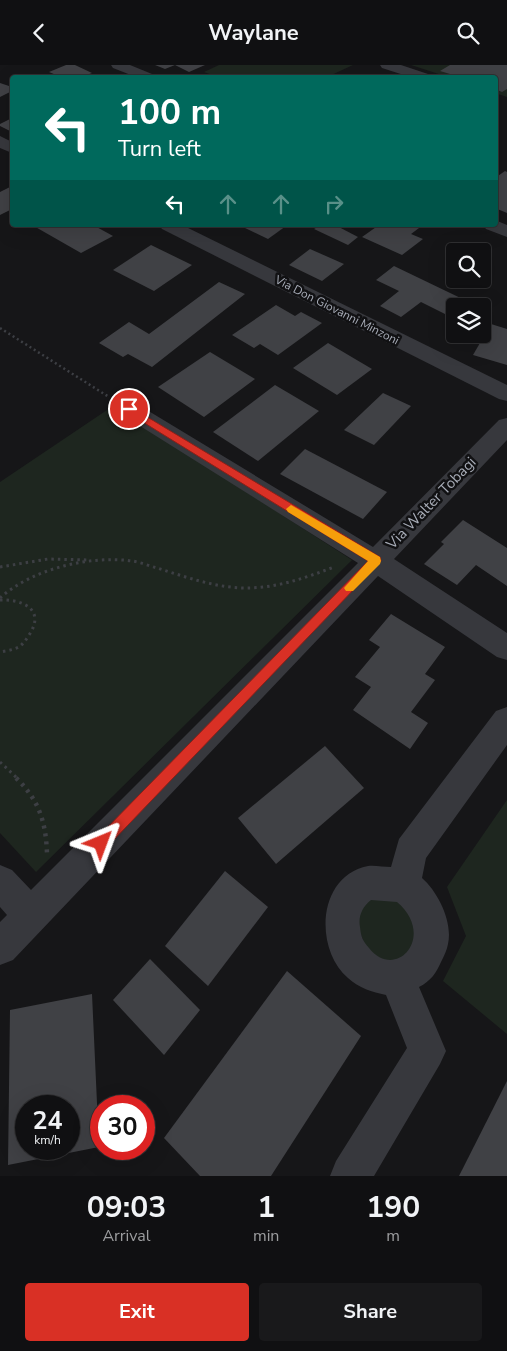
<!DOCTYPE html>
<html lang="en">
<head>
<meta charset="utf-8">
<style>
	:root { --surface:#101012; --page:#19191b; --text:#f1f3f6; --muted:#9c9d9f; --line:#303032; --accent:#d93025 }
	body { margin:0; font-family:"Nunito Sans",sans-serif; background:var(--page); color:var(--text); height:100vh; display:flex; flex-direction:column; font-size:19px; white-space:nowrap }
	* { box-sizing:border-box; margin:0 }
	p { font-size:16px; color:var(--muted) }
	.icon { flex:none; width:28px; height:28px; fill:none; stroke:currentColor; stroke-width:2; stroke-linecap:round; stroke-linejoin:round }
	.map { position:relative; height:1111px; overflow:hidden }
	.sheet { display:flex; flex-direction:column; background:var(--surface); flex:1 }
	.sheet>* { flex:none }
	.top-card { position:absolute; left:10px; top:10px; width:488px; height:152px; border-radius:5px; box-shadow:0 5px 20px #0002,0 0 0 1px var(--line); background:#00695c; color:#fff; overflow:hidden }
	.tools { position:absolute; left:446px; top:178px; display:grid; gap:10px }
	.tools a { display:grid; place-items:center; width:45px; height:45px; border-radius:5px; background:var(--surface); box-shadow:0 5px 20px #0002,0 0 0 1px var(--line); font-size:25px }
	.speed { position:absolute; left:15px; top:1030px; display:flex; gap:10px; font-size:25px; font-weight:700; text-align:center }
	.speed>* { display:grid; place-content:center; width:65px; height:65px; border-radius:50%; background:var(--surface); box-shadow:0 5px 20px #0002,0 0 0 1px var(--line); line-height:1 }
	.speed small { font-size:12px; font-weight:400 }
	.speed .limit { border:8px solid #d22; background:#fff; color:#111 }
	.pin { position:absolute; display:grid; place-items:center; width:42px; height:42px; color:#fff; margin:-21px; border:2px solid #fff; border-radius:50%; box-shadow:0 1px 5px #0007 }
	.me { position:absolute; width:55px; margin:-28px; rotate:44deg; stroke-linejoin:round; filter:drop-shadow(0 0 4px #0008) }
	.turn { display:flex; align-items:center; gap:18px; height:105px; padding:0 25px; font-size:22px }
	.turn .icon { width:65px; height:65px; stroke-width:2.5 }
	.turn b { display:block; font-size:35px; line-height:42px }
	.lanes { display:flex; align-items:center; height:48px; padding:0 25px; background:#0003; justify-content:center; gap:25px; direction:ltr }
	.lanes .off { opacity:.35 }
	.eta { display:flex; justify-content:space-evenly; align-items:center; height:85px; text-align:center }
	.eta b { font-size:30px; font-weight:700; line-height:35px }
	.action { display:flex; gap:10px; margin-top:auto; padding:10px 25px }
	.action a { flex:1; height:58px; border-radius:5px; background:var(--accent); color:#fff; font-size:20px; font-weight:700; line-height:58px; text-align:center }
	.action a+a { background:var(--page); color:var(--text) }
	header { display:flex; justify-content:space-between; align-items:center; height:65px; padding:0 25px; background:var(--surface); font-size:22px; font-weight:700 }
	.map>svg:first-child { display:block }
	.green { fill:#1e261f }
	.building { fill:#404145; fill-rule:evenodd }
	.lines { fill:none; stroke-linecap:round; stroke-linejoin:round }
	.path-far2 { stroke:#3d3f44; stroke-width:2.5; stroke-dasharray:2 3; stroke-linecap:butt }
	.path-far1 { stroke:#3d3f44; stroke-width:3; stroke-dasharray:2.5 4; stroke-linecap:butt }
	.path { stroke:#3d3f44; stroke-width:4.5; stroke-dasharray:3 5; stroke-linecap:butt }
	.minor { fill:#37383d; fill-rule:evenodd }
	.route { fill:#d93025; stroke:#8d1f18 }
	.slow { fill:#f59e0b }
	.labels { text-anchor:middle; stroke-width:5; stroke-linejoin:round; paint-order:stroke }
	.far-street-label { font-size:12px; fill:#a8adb8; stroke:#111113 }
	.street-label { font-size:15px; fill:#a8adb8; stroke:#111113 }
</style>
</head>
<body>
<header><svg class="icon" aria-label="back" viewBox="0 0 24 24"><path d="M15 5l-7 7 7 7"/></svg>Waylane<svg class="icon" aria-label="search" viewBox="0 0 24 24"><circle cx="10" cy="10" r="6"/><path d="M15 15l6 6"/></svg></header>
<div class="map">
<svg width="507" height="1111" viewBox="0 0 507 1111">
	<rect width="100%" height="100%" fill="#161618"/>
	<g class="green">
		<path d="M219,0H353L327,12H218L204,7Z"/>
		<path d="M411,0H507V32L495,28V12H448Z"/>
		<path d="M113,341L352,495L36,807L0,768V417Z"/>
		<path d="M507,735V969L443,916L466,871L447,822Z"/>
		<path d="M388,826L421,859L407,898H371L353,846L362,834Z"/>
	</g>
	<g class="building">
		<path d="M66,0H75L92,8L81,12H61L49,7Z"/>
		<path d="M155,0H205L189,7L175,0L165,4Z"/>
		<path d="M450,0H507V24L502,27L495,24V12H460L440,6Z"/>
		<path d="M0,18L12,22V26L0,32Z"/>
		<path d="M12,53V67L0,61V59Z"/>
		<path d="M505,106L507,107V148L495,143V113Z"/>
		<path d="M12,121V144L0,150V127Z"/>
		<path d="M32,160H93L113,171L81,188Z"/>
		<path d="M249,160H283L286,161L268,174L245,163Z"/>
		<path d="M321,160H335L358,172L348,180L314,164Z"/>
		<path d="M379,160H423L411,169L423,174L402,190L362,172Z"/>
		<path d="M151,180L192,200L154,226L113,205Z"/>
		<path d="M310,184L344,199L322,216L289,200Z"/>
		<path d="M394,201L473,239L470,241H455V254L421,237L401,252L380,241L399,226L376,215Z"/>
		<path d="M219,217L245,229L152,302L128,289L123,292L99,278L129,257L149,269Z"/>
		<path d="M276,240L295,251L301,247L322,258L278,290L260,279L254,283L232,270Z"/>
		<path d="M491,259L507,264V300L473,290Z"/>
		<path d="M328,278L372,304L337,330L293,303Z"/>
		<path d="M210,287L255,314L204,352L158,322Z"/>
		<path d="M275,320L319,346L258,396L213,367Z"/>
		<path d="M383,328L411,341L374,380L344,365Z"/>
		<path d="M305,384L387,427L363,454L280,409Z"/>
		<path d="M463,455L507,483V521L476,500L457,520L424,499L444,479L441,477Z"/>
		<path d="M391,549L445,582L425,609L435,615L411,647L428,658L410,684L353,645L371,622L355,612L380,582L369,575Z"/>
		<path d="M325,681L364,723L276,799L238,753Z"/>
		<path d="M225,806L268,842L208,921L165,881Z"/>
		<path d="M150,894L200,945L164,990L113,935Z"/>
		<path d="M287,906L361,971L271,1111H200L164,1073Z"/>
		<path d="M92,929L99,1082L8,1100L10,945ZM26,1041H69V1084H26Z"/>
		<path d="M507,1016V1111H459Z"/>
	</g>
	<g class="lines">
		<path class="path-far2" d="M0,263L109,332"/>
		<g class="path-far1">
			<path d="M0,502L48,494L89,495"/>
			<path d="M0,533C32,504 90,490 132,496C140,497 149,501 157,503C186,512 216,523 246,523C277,523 305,513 334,502"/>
			<path d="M0,535C23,534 46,545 29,570C26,575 23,579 19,582C13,585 6,586 0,587"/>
			<path d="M0,697L18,714"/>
		</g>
		<path class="path" d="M16,713C39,735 46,757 47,789"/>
		<g class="minor">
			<path d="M111,0H130L152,9L154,12H136L113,3Z"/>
			<path d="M380,0H401L428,9L430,12H410L382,3Z"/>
			<path d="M0,71L12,77V88L0,83Z"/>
			<path d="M495,155L507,160V172L486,164L483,160H495Z"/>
			<path d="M159,160H182L507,320V336L499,334L162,164Z"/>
			<path d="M129,336L137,339L373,482L499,355L507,353V375L394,494L507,568V595L497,592L378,511L13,895L0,900V857L7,850L0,842V800L12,805L31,825L358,498L121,349L118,344L121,339Z"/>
			<path d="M507,642V680L426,793L422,813C438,827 453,857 448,879C447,885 444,891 441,897C436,908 431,916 419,922L446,986L440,999L374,1111H330L336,1096L407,983L386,930C372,927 359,923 348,913C314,884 317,811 368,801C374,800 384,802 391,802L399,774L496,646ZM371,835L397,837C437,871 396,917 369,883C363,876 361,872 360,862C358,852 362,842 371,835Z"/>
		</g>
	</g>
	<path class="route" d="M129,341L380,492L381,496L106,783L101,785L97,783L95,778L97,773L368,496L125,346V342Z"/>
	<path class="slow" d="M291,440L380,492L381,496L380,499L353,526H346L344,523L368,496L288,447L286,444Z"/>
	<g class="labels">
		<g class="far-street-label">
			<text transform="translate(337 245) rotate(27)" y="4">Via Don Giovanni Minzoni</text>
		</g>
		<g class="street-label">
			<text transform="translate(431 438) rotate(-46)" y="5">Via Walter Tobagi</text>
		</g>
	</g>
</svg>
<div class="tools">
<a><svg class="icon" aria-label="search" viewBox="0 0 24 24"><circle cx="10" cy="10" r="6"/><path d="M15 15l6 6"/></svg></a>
<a><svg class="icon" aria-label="layers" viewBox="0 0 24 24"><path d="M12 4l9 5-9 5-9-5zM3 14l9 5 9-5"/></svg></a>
</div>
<div class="speed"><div>24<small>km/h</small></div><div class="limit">30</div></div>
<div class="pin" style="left:129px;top:344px;background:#d93025"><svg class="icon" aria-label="arrive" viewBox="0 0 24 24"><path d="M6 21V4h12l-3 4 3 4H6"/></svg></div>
<svg class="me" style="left:101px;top:778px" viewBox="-20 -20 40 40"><path d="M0-17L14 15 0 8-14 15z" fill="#d93025" stroke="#fff" stroke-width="4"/></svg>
<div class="top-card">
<div class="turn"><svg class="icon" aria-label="left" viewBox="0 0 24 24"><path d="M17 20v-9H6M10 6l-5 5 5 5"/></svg><div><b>100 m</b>Turn left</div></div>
<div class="lanes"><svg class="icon" aria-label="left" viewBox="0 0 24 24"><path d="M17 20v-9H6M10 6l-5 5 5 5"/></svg><svg class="icon off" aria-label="ahead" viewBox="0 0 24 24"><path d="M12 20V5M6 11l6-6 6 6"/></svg><svg class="icon off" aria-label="ahead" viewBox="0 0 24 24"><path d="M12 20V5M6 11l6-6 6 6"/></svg><svg class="icon off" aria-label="right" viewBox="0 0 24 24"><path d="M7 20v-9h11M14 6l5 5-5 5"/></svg></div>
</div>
</div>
<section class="sheet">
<div class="eta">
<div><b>09:03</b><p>Arrival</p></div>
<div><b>1</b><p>min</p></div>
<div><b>190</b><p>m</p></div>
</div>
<div class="action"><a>Exit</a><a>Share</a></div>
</section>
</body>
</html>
